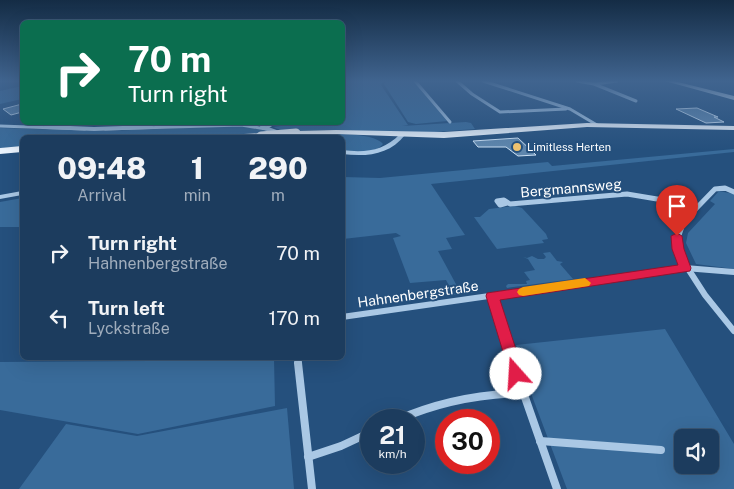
<!DOCTYPE html>
<html lang="en">
<head>
<meta charset="utf-8">
<style>
	:root { --surface:#1c3c5e; --page:#254364; --text:#f1f3f6; --muted:#a0adbc; --line:#3a5673 }
	body { margin:0; font-family:"Public Sans",sans-serif; background:var(--page); color:var(--text); height:100vh; display:flex; flex-direction:column; font-size:19px; white-space:nowrap }
	* { box-sizing:border-box; margin:0 }
	p { font-size:16px; color:var(--muted) }
	.icon { flex:none; width:28px; height:28px; fill:none; stroke:currentColor; stroke-width:2; stroke-linecap:round; stroke-linejoin:round }
	.map { position:relative; flex:1; overflow:hidden }
	.details { position:absolute; left:20px; top:135px; width:325px; height:225px; display:flex; flex-direction:column; background:var(--surface); border-radius:8px; box-shadow:0 5px 20px #0002,0 0 0 1px var(--line) }
	.details>* { flex:none }
	.guide { position:absolute; left:20px; top:20px; width:325px; height:105px; border-radius:8px; box-shadow:0 5px 20px #0002,0 0 0 1px var(--line); background:#0b6e4f; color:#fff; overflow:hidden }
	.tools { position:absolute; left:674px; top:429px; display:grid; gap:10px }
	.tools a { display:grid; place-items:center; width:45px; height:45px; border-radius:8px; background:var(--surface); box-shadow:0 5px 20px #0002,0 0 0 1px var(--line); font-size:25px }
	.speed { position:absolute; left:360px; top:409px; display:flex; gap:10px; font-size:25px; font-weight:700; text-align:center }
	.speed>* { display:grid; place-content:center; width:65px; height:65px; border-radius:50%; background:var(--surface); box-shadow:0 5px 20px #0002,0 0 0 1px var(--line); line-height:1 }
	.speed small { font-size:12px; font-weight:400 }
	.speed .limit { border:8px solid #d22; background:#fff; color:#111 }
	.pin { position:absolute; display:grid; place-items:center; width:42px; height:42px; color:#fff; margin:-51px -21px; border-radius:50% 50% 50% 0; rotate:-45deg; box-shadow:0 0 5px #0007 }
	.pin .icon { rotate:45deg }
	.me { position:absolute; width:55px; margin:-28px; rotate:341deg; stroke-linejoin:round; filter:drop-shadow(0 0 4px #0008) }
	.turn { display:flex; align-items:center; gap:18px; height:105px; padding:0 25px; font-size:22px }
	.turn .icon { width:65px; height:65px; stroke-width:2.5 }
	.turn b { display:block; font-size:35px; line-height:42px }
	.eta { display:flex; justify-content:space-evenly; align-items:center; height:85px; text-align:center }
	.eta b { font-size:30px; font-weight:800; line-height:35px }
	ul { padding:0; list-style:none }
	li { display:flex; align-items:center; gap:15px; height:65px; padding:0 25px }
	li div { flex:1 }
	li b { display:block; font-size:19px }
	li em { font-style:normal }
	.map>svg:first-child { display:block }
	.green { fill:#396b9a; fill-rule:evenodd }
	.building { fill:#5e86ad; stroke:#cde1f4 }
	.lines { fill:none; stroke-linecap:round; stroke-linejoin:round }
	.minor-far4 { stroke:#aac8e5; stroke-width:3 }
	.minor-far3 { stroke:#aac8e5; stroke-width:4 }
	.minor-far2 { stroke:#aac8e5; stroke-width:5 }
	.minor-far1 { stroke:#aac8e5; stroke-width:6 }
	.minor { stroke:#aac8e5; stroke-width:8 }
	.tertiary { fill:#aac8e5; fill-rule:evenodd }
	.secondary { fill:#d3e4f5; fill-rule:evenodd }
	.primary { fill:#eaf3fd; fill-rule:evenodd }
	.primary-bridge { stroke:#eaf3fd; stroke-width:9 }
	.route { fill:#e11d48; stroke:#92132f }
	.slow { fill:#f59e0b }
	.poi-dot { fill:#eec26f; stroke:#25507d; stroke-width:2 }
	.labels { text-anchor:middle; stroke-width:4; stroke-linejoin:round; paint-order:stroke }
	.far-poi-label { font-size:11px; fill:#fff; stroke:#25507d; text-anchor:start }
	.street-label { font-size:14px; fill:#fff; stroke:#25507d }
</style>
</head>
<body>
<div class="map">
<svg width="734" height="489" viewBox="0 0 734 489">
	<rect width="100%" height="100%" fill="#25507d"/>
	<g class="green">
		<path d="M343,81L414,82L447,121L416,124L408,122L384,84L385,82L382,83L381,85L408,125L402,126L466,122L471,123L475,129L421,133L335,130L283,131L273,127L304,123L342,122Z"/>
		<path d="M22,86V99L0,104V91Z"/>
		<path d="M235,126L260,129L269,132L189,138H22V147L0,148V128L105,131Z"/>
		<path d="M320,135C335,134 373,132 383,144C375,155 354,152 343,150L342,138L290,136Z"/>
		<path d="M734,149V152L431,184L465,235L446,238L452,249L438,251L457,286L473,284L478,292L454,295L446,280L410,283L393,238L401,236L396,233L343,239V177L380,178L548,162L552,166Z"/>
		<path d="M719,191L734,194V269L696,264L686,243L688,233L715,204L710,201Z"/>
		<path d="M22,198V227H0V202Z"/>
		<path d="M515,206L522,208L546,234L548,239L542,240L544,243L497,249L474,217H480L489,209Z"/>
		<path d="M550,252L557,261L563,262L560,264L573,279L507,288L506,286L508,284H527L526,281L530,280L524,272L535,270L528,259L523,257L527,258L532,256L538,259H544L546,257L543,253Z"/>
		<path d="M665,329L734,444V489H567L529,388L516,345ZM682,438H710V465H682Z"/>
		<path d="M152,358H274L275,406L138,434L0,410V362L150,361Z"/>
		<path d="M287,408L294,489H19L66,424L137,436Z"/>
	</g>
	<g class="building">
		<path d="M22,104V112L11,115L3,109Z"/>
		<path d="M697,108L718,117H714L724,122L706,123L676,109Z"/>
		<path d="M518,138L536,155L518,156L506,147H478L473,141Z"/>
	</g>
	<g class="lines">
		<g class="minor-far4">
			<path d="M415,81L450,122"/>
			<path d="M457,81L472,94L500,112L566,109"/>
			<path d="M483,81L570,109L597,125"/>
			<path d="M577,81L594,84L636,101"/>
			<path d="M595,84L617,81"/>
			<path d="M0,126L85,129"/>
			<path d="M266,128L276,122"/>
			<path d="M105,129L241,125L266,129"/>
		</g>
		<g class="minor-far3">
			<path d="M46,127L94,129L151,127"/>
			<path d="M262,127L276,132"/>
			<path d="M718,189H727"/>
		</g>
		<g class="minor-far2">
			<path d="M507,203L500,205L497,201L504,200L510,204L627,194L669,201L694,210"/>
			<path d="M685,266L680,252L678,238L684,221L715,189L725,188L734,192"/>
		</g>
		<g class="minor-far1">
			<path d="M685,264L705,295L734,331"/>
			<path d="M492,296L514,364"/>
			<path d="M342,317L685,268L734,272"/>
			<path d="M298,358L299,364"/>
		</g>
		<g class="minor">
			<path d="M298,363L312,489"/>
			<path d="M513,363L557,489"/>
			<path d="M397,420C438,402 478,394 523,393"/>
			<path d="M540,441L661,450"/>
			<path d="M308,457L341,446L371,432"/>
		</g>
		<g class="tertiary">
			<path d="M400,134L405,135C389,155 367,157 342,154V150C365,153 384,151 400,134Z"/>
			<path d="M22,191V195L0,199V195Z"/>
		</g>
		<path class="secondary" d="M665,81H674L734,96V100Z"/>
		<g class="primary">
			<path d="M587,123L734,126V130L587,127L444,138L336,134L296,135L292,133L296,131L336,130L444,132Z"/>
			<path d="M261,133L264,134V138H223L227,135Z"/>
			<path d="M22,146V152L0,154V148Z"/>
		</g>
		<path class="primary-bridge" d="M261,136L296,133"/>
	</g>
	<linearGradient id="sky" x2="0" y2="1"><stop stop-color="#142c45"/><stop offset="0.54" stop-color="#40648f"/><stop offset="1" stop-color="#40648f" stop-opacity="0"/></linearGradient>
	<rect width="734" height="150" fill="url(#sky)"/>
	<path class="route" d="M677,233L682,236L684,249L691,268L690,271L500,300L524,374L522,378L516,380L511,378L486,296L487,293L678,265L672,249L671,236Z"/>
	<path class="slow" d="M585,278L591,283L589,286L523,296L519,295L517,292L519,289L523,287Z"/>
	<circle class="poi-dot" cx="517" cy="147" r="5"/>
	<g class="labels">
		<g class="far-poi-label">
			<text x="527" y="151">Limitless Herten</text>
		</g>
		<g class="street-label">
			<text transform="translate(571 188) rotate(-5)" y="5">Bergmannsweg</text>
			<text transform="translate(418 294) rotate(-8)" y="5">Hahnenbergstraße</text>
		</g>
	</g>
</svg>
<div class="tools">
<a><svg class="icon" aria-label="sound" viewBox="0 0 24 24"><path d="M4 9h4l5-4v14l-5-4H4zM17 9q2 3 0 6"/></svg></a>
</div>
<div class="speed"><div>21<small>km/h</small></div><div class="limit">30</div></div>
<div class="pin" style="left:677px;top:236px;background:#d93025"><svg class="icon" aria-label="arrive" viewBox="0 0 24 24"><path d="M6 21V4h12l-3 4 3 4H6"/></svg></div>
<svg class="me" style="left:516px;top:374px" viewBox="-20 -20 40 40"><circle r="19" fill="#fff"/><path d="M0-13L10 11 0 6-10 11z" fill="#e11d48"/></svg>
<div class="guide">
<div class="turn"><svg class="icon" aria-label="right" viewBox="0 0 24 24"><path d="M7 20v-9h11M14 6l5 5-5 5"/></svg><div><b>70 m</b>Turn right</div></div>
</div>
<section class="details">
<div class="eta">
<div><b>09:48</b><p>Arrival</p></div>
<div><b>1</b><p>min</p></div>
<div><b>290</b><p>m</p></div>
</div>
<ul>
<li><svg class="icon" aria-label="right" viewBox="0 0 24 24"><path d="M7 20v-9h11M14 6l5 5-5 5"/></svg><div><b>Turn right</b><p>Hahnenbergstraße</p></div><em>70 m</em></li>
<li><svg class="icon" aria-label="left" viewBox="0 0 24 24"><path d="M17 20v-9H6M10 6l-5 5 5 5"/></svg><div><b>Turn left</b><p>Lyckstraße</p></div><em>170 m</em></li>
</ul>
</section>
</div>
</body>
</html>
